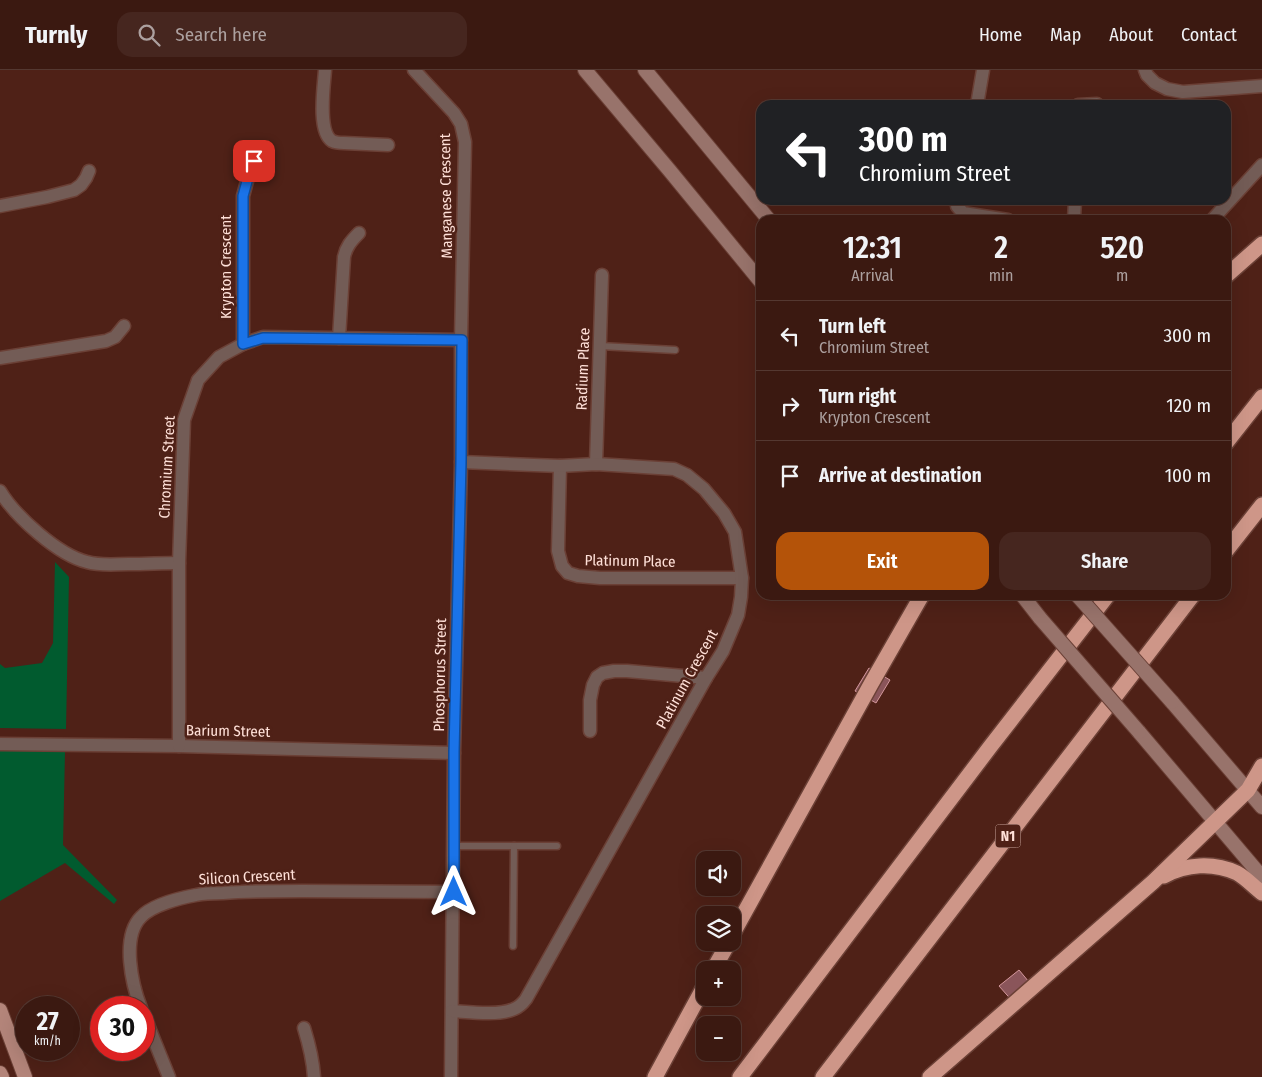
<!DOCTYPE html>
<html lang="en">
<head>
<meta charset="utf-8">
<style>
	:root { --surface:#3b1911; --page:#46261f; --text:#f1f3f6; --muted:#aca09f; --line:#543831; --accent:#b45309 }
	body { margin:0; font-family:"Fira Sans Condensed",sans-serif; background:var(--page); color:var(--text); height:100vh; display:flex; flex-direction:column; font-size:19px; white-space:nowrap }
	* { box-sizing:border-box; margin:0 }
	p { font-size:16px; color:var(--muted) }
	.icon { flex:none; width:28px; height:28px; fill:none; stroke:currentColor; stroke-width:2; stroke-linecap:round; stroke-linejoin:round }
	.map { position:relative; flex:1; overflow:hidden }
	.side { position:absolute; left:756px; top:145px; width:475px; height:385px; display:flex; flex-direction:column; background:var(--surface); border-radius:15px; box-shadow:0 5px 20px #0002,0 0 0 1px var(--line) }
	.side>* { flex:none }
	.banner { position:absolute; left:756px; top:30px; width:475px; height:105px; border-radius:15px; box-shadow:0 5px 20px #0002,0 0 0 1px var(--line); background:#202124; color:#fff; overflow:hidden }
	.tools { position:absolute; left:696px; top:781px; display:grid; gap:10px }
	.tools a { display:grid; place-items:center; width:45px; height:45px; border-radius:10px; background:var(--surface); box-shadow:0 5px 20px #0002,0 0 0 1px var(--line); font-size:25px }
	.speed { position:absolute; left:15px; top:926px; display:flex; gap:10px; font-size:25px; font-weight:700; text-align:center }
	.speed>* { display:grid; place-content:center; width:65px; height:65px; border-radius:50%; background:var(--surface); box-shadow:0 5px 20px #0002,0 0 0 1px var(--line); line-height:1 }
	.speed small { font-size:12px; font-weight:400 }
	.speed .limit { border:8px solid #d22; background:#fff; color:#111 }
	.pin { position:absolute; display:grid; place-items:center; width:42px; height:42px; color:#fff; margin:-21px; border-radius:10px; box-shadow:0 2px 8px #0006 }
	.me { position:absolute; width:55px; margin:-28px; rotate:0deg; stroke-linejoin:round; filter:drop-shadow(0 0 4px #0008) }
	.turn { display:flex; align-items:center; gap:18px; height:105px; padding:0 20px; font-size:22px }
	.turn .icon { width:65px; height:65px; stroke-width:2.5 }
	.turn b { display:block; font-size:35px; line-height:42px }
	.eta { display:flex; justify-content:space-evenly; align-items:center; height:85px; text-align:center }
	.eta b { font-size:30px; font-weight:600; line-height:35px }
	.cta { display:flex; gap:10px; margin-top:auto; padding:10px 20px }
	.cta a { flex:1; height:58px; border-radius:15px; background:var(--accent); color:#fff; font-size:20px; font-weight:600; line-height:58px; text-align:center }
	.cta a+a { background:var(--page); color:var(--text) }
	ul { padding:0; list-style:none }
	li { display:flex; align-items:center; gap:15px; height:70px; padding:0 20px; border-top:1px solid var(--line) }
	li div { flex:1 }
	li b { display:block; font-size:19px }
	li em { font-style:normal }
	header { display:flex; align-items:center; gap:30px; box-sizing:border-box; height:70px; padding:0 25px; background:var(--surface); border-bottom:1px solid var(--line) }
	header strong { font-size:24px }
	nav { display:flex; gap:28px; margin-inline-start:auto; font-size:18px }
	.search { width:350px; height:45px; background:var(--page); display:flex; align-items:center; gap:12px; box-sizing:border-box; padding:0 18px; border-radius:15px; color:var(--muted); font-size:19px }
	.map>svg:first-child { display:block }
	.green { fill:#015b2f }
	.building { fill:#8a555a; stroke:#d3979c }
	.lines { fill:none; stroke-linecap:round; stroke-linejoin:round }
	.service-casing { stroke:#6b4036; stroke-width:9 }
	.minor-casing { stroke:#6b4036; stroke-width:15 }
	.secondary-casing { stroke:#6b4036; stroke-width:16 }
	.primary-casing { stroke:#6b4036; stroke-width:16 }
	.motorway-casing { stroke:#6b4036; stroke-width:18 }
	.service { stroke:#735c56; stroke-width:6 }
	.minor { stroke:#735c56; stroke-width:12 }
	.secondary { stroke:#98736b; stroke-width:14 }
	.primary { stroke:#b4857a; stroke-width:14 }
	.motorway { stroke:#ce9688; stroke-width:15 }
	.secondary-bridge-casing { stroke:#6b4036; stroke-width:16; stroke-linecap:butt }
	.secondary-bridge { stroke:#98736b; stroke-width:14 }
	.route-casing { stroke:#114b97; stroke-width:12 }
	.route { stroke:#1a73e8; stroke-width:9 }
	.labels { text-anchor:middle; stroke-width:5; stroke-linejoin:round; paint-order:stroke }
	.shield { fill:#4f2117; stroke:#caa79e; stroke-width:1 }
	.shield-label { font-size:14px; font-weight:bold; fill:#ffe0d8 }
	.street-label { font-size:15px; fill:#ffe0d8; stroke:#4f2117 }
</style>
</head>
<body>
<header>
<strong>Turnly</strong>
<div class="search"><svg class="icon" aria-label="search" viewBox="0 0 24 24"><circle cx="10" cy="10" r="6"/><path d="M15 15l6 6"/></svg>Search here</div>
<nav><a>Home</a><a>Map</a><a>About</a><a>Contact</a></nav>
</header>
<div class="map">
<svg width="1262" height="1007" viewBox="0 0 1262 1007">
	<rect width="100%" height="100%" fill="#4f2117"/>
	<g class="green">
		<path d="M55,492L69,507L66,659L0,658V594L5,598L42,593L53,573Z"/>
		<path d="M0,680L65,682L63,775L117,830L114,834L65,793L0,831Z"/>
	</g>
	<g class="building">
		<path d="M869,598L890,610L876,633L855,621Z"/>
		<path d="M1019,900L1034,918L1015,934L999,916Z"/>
	</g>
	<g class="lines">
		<defs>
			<g id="service">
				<path d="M600,276L675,280"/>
				<path d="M454,776H557"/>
				<path d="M513,876L514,776"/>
			</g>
			<g id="minor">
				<path d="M325,0C324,16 317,61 332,71C336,73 340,73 344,73L388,75"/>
				<path d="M414,0L454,43L461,54L465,72L461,270V392L454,683L451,1007"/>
				<path d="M1145,0L1147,5L1155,13L1167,19L1183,22L1262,16"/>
				<path d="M977,35L983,0"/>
				<path d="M1078,35L1097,34"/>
				<path d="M957,130V136L963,143L1008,150"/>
				<path d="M0,136L47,127L74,120L81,115L86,108L89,101"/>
				<path d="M1074,150L1075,130"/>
				<path d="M1212,150L1262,95"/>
				<path d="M339,268L344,187C346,177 351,171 359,163"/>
				<path d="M243,274V126L249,104L254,91"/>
				<path d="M0,288L106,271L115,267L124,256"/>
				<path d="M596,394L602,205"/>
				<path d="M560,396L558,481L562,496L568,503L578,506L600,508H742"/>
				<path d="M0,421C15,446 58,485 87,492C101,496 115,494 129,494C146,494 162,493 179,493"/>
				<path d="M590,661V630L593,615L597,607L603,603L614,601H627L706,608"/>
				<path d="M0,674L179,676L454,683"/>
				<path d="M179,676V493L184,350L198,310L219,287L243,274L263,267L461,270"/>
				<path d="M141,938C132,915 121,867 141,847C152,835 180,828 196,825C205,823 214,823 223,823C249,821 275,821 302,821C353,821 403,822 454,822"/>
				<path d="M452,941C469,942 498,946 514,939C519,937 523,933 526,929L706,608L723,581L738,545L741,527L742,508L735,462L724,443L704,419L687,405L674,399L596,394L560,396L461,392"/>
				<path d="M144,945L169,1007"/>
				<path d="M304,958C309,974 313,990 314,1007"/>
			</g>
			<g id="secondary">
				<path d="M585,0L670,101L761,212"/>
				<path d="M645,0L769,150"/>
				<path d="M1022,525L1040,548"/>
				<path d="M1172,632L1262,737"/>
				<path d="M1139,662L1262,807"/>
			</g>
			<g id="primary">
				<path d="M0,940L25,1007"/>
				<path d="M0,1003L2,1007"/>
			</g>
			<g id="motorway">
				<path d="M1226,206L1262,174"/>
				<path d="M1226,373L1262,327"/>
				<path d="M1226,481L1262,435"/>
				<path d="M1164,806C1186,794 1213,792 1237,803C1246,808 1254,817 1262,823"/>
				<path d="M732,865L871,614L922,525"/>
				<path d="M713,900L729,872"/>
				<path d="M655,1007L705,915"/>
				<path d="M740,1007L990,677L1108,525"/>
				<path d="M823,1007L1193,525"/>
				<path d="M930,1007L1153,812L1248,720L1262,696"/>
			</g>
		</defs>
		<use href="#service" class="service-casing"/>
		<use href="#minor" class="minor-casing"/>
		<use href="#secondary" class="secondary-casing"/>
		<use href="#primary" class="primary-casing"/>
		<use href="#motorway" class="motorway-casing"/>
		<use href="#service" class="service"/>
		<use href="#minor" class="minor"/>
		<use href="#secondary" class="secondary"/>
		<use href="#primary" class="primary"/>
		<use href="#motorway" class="motorway"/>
		<defs>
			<g id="secondary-bridge">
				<path d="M1077,525L1172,632"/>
				<path d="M1040,548L1139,662"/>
			</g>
		</defs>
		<use href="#secondary-bridge" class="secondary-bridge-casing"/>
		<use href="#secondary-bridge" class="secondary-bridge"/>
	</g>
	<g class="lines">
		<defs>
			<path id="route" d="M254,91L249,104L243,126V274L263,268L462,270L461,392L454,682V822"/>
		</defs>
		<use href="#route" class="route-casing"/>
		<use href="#route" class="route"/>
	</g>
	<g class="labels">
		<rect class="shield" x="995.5" y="754.5" width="25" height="23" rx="4"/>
		<g class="shield-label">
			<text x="1008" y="771">N1</text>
		</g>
		<g class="street-label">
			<text transform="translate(446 126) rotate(-91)" y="5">Manganese Crescent</text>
			<text transform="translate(226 197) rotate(-90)" y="5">Krypton Crescent</text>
			<text transform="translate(583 299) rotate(-88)" y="5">Radium Place</text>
			<text transform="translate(167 397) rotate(-87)" y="5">Chromium Street</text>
			<text transform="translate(630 491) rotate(1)" y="5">Platinum Place</text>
			<text transform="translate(440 605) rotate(-89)" y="5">Phosphorus Street</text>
			<text transform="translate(687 609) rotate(-61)" y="5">Platinum Crescent</text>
			<text transform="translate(228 661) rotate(1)" y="5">Barium Street</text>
			<text transform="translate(247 807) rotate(-3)" y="5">Silicon Crescent</text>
		</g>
	</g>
</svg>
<div class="tools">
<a><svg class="icon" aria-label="sound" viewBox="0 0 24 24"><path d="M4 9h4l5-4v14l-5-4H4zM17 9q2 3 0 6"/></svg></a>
<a><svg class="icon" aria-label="layers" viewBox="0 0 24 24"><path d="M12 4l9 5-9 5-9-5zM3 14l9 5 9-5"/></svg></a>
<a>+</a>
<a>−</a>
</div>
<div class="speed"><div>27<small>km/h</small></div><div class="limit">30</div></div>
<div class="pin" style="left:254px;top:91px;background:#d93025"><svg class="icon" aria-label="arrive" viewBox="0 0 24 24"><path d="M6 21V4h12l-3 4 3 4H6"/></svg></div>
<svg class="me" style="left:454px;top:822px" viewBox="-20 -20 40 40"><path d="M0-17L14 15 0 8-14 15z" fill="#1a73e8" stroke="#fff" stroke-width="4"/></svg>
<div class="banner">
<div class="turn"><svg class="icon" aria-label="left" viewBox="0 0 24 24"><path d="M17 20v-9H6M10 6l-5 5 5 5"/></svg><div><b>300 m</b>Chromium Street</div></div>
</div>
<section class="side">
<div class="eta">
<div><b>12:31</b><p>Arrival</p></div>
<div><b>2</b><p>min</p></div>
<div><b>520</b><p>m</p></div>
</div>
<ul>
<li><svg class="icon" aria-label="left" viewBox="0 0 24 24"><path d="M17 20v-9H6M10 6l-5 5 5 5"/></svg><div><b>Turn left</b><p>Chromium Street</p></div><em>300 m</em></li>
<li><svg class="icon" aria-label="right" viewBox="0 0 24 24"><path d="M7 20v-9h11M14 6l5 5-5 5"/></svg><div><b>Turn right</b><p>Krypton Crescent</p></div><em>120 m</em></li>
<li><svg class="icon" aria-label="arrive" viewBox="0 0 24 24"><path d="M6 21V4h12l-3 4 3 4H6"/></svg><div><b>Arrive at destination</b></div><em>100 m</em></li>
</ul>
<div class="cta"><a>Exit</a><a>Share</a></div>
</section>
</div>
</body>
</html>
